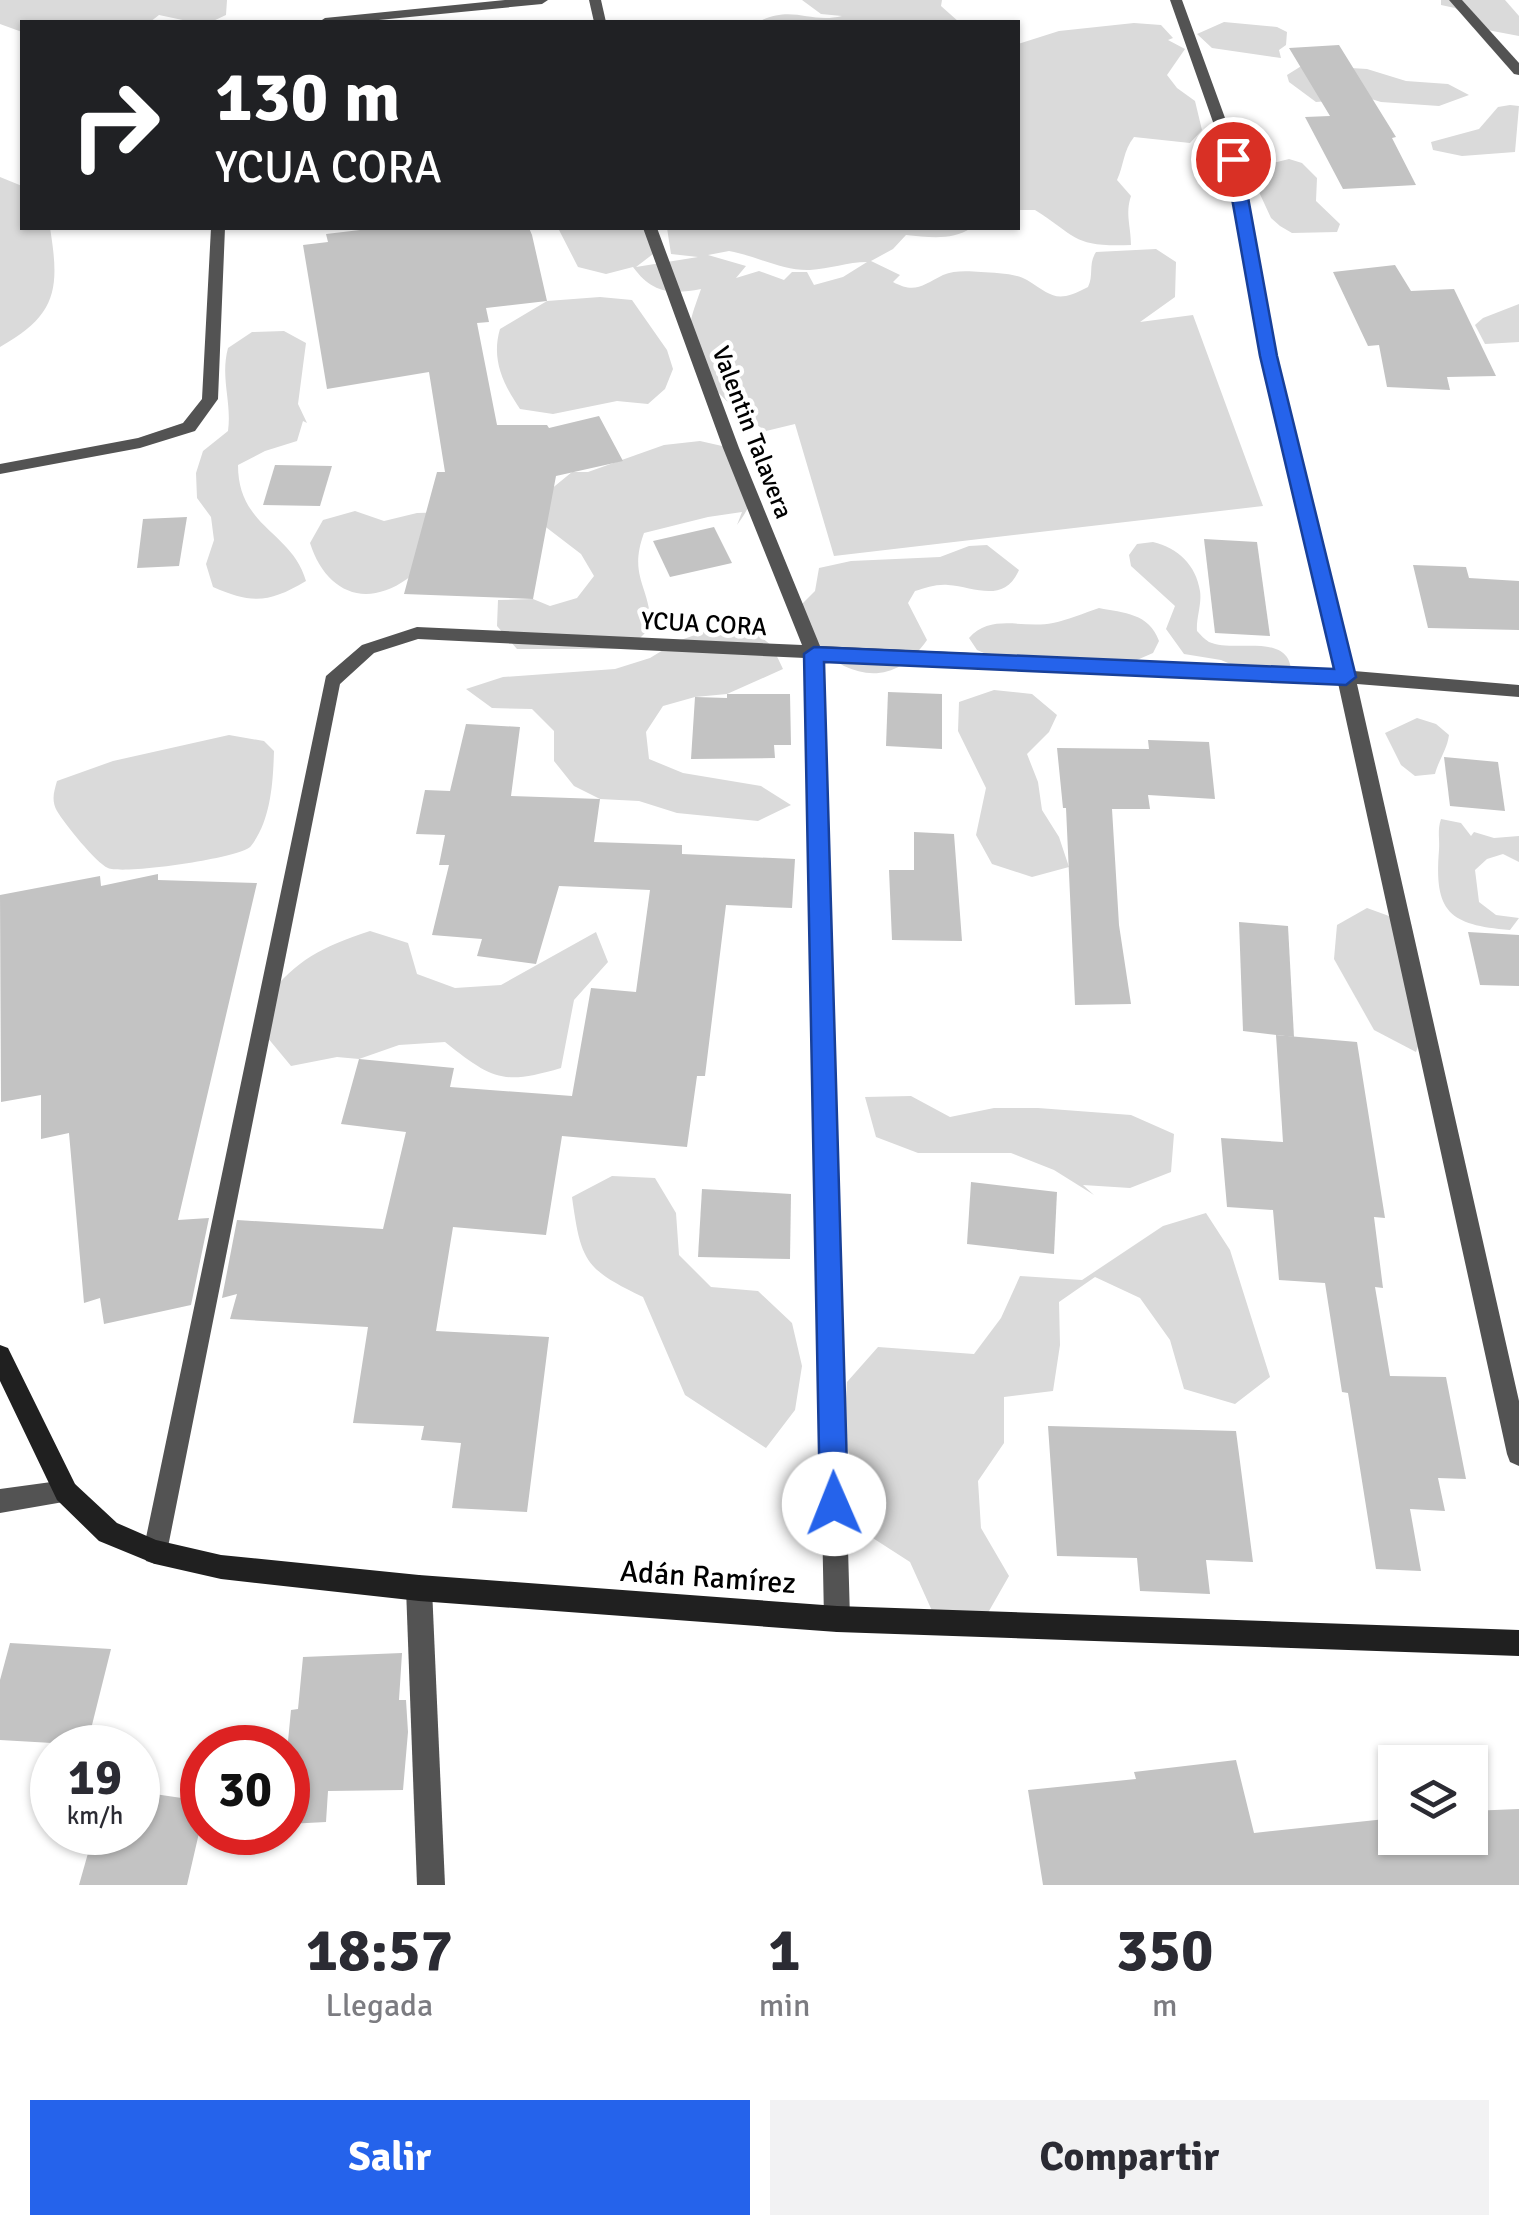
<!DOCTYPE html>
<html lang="es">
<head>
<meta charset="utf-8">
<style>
	:root { --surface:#fff; --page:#f2f2f3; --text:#2b2b33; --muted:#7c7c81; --accent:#2563eb }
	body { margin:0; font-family:Signika,sans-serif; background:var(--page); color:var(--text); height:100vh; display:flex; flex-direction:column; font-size:38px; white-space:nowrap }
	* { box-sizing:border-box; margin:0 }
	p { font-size:32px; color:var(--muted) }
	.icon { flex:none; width:55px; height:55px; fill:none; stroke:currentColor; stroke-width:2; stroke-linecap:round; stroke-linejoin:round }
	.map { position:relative; height:1885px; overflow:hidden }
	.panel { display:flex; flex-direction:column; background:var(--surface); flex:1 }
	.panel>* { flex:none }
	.top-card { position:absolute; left:20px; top:20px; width:1000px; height:210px; border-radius:0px; box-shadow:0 2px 8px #0004; background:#202124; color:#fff; overflow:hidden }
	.tools { position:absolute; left:1378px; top:1745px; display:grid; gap:20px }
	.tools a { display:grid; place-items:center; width:110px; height:110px; border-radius:0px; background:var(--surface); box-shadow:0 2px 8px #0004; font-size:50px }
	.speed { position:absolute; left:30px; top:1725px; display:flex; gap:20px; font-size:50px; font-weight:700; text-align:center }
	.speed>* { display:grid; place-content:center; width:130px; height:130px; border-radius:50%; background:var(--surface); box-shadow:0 2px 8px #0004; line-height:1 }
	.speed small { font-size:25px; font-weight:400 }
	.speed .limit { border:15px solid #d22; background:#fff; color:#111 }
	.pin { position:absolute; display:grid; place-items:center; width:85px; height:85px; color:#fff; margin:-42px; border:5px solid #fff; border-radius:50%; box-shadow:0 2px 10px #0007 }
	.me { position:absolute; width:110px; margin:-55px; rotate:359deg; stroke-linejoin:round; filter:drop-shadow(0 0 8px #0008) }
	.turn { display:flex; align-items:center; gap:35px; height:210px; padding:0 30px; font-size:45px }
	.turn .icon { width:130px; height:130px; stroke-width:2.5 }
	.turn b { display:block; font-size:70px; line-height:85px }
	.eta { display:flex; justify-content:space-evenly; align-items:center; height:170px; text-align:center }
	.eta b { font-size:60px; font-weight:700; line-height:70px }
	.action { display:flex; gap:20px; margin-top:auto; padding:20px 30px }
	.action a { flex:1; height:115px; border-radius:0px; background:var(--accent); color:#fff; font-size:40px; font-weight:700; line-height:115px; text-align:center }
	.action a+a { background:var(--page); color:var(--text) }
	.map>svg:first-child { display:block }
	.green { fill:#dadada; fill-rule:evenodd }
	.building { fill:#c3c3c3 }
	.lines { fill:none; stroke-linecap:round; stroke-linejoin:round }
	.lane { fill:#535353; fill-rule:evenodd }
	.street { fill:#535353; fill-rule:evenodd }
	.secondary { fill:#202020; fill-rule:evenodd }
	.route { fill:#2563eb; stroke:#184099; stroke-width:2.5 }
	.labels { text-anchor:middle; stroke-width:9; stroke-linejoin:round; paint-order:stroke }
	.street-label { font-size:25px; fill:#000; stroke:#fff }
	.near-street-label { font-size:30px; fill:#000; stroke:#fff }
</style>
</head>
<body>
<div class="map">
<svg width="1519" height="1885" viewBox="0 0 1519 1885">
	<rect width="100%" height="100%" fill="#fff"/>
	<g class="green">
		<path d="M0,0H227L226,15L211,22H192L159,15L150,22H22V32L0,24Z"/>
		<path d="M802,0H942L941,6L959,22H758C793,4 809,24 842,16L821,14Z"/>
		<path d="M1441,0H1505L1519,16V36L1482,29L1455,8L1441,5Z"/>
		<path d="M1224,22L1277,27L1287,32L1286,45L1279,50L1281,58L1212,48L1197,34Z"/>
		<path d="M1134,23L1161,25L1173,38L1168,40L1185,49L1167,75L1177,88L1195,101L1202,130L1190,143L1134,137C1123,151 1124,165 1117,180L1131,196C1125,214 1131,226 1131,245C1073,247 1079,238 1035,210H1018V44L1059,31Z"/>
		<path d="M1303,65L1367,69L1406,81L1448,84L1469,95L1439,106L1381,102L1368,98L1316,102L1289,82L1287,75Z"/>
		<path d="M1510,105L1519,106L1515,152L1462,156L1433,150L1431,142L1479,129L1498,107Z"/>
		<path d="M1289,159L1302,163L1317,178L1316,201L1340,224L1337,232L1292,233L1280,226L1271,218L1253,179L1265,165Z"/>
		<path d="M0,177L22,186V228H50C60,289 57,315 0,347Z"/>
		<path d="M558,228H648L653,254L636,267L698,257L671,254L667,228H971C952,241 928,237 906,235L893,249L871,261L900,275L893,282C915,294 923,285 943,275C954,270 969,271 981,272C995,273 1015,273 1027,280C1053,296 1056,304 1088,287C1094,275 1088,264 1096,252L1156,249L1176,262L1175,297L1140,322L1193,315L1263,506L834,556L795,424L766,431C732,409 687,373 690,327C691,315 697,301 701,289C671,295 652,293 633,267L606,274L578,267ZM729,251C757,256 782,271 810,270C829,269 848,262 867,262L843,277L814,285L807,272H792L784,280L759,271L736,278L746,266L708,255Z"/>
		<path d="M600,297L632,300L667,350L673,369L665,389L648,404L617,401L553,414L520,409C503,384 491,359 500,329L547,301Z"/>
		<path d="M1519,304V342L1485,344L1475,325L1483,318Z"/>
		<path d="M284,331L306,343L298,404L307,423L303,421L297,441L265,451L238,465C238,528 292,531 306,581C269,603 252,604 213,587L206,564L214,540L211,517L197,498L196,473L203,451L228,431C232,402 220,378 228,348L252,332Z"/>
		<path d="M700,441L731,448C753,481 763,490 737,525L742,512L708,517L644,533C628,577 650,585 651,627L629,649H517L497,626L498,600L533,599L550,606L577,598L594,576L581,554L534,518L550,490L572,472H588L664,445Z"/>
		<path d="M355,511L384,521L417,513L451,512C439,533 427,565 407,579C363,610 325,590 310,543L323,520Z"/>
		<path d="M1153,542C1178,548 1196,565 1200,591C1202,604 1196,618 1197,631C1201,635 1204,639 1209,642C1236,654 1295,629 1291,678L1273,682L1221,660L1184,654L1166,629L1175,606L1131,566L1129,555L1137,544Z"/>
		<path d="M987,545L1019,570C1004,604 975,587 948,585C936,584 926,588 915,591L908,603L927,640C895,686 853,681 815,645C806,637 801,621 795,611L815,591L819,568L851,561L940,557L969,546Z"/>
		<path d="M1099,608C1124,613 1149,613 1159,641L1153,653L1123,666L993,657L977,650L969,638C991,613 1023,629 1053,623C1068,620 1084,613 1099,608Z"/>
		<path d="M749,627L772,646L783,669L727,694L695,697L663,706L646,732L649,759L683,773L761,786L791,805L758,821L677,813L639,801L600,799L574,786L554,761V731L532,709L492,708L466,689L503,677L615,669L650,658L678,641L712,629Z"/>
		<path d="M994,690L1032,694L1057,715L1049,732L1027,754L1038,782L1042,810L1059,837L1069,867L1032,877L992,864L976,835L986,788L958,731L959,702Z"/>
		<path d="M1417,718L1436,724L1449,735C1447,750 1439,759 1435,774L1415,776L1401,765L1385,733Z"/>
		<path d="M229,735L264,741L274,751C273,783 271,820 251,846C242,858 123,875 108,868C96,863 64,823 57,811C51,800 54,792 57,781L113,761Z"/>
		<path d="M1441,819L1461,823L1471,836L1474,832L1494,838L1519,836V862L1503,854L1487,859L1475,870L1479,902L1496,915L1519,918L1510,930C1449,925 1434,912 1439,850C1440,839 1437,831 1441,819Z"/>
		<path d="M1367,908L1411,924L1428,1021L1416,1052L1374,1030L1334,959L1337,925Z"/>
		<path d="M370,931L408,943L417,974L455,988L501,985L596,932L608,962L574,1000L561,1068C503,1085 493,1080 445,1042L399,1045L359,1059L337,1057L291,1066L267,1037L265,999C299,958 320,948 370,931Z"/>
		<path d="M911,1096L950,1117L994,1108H1038L1131,1115L1174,1134L1171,1172L1130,1188L1083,1185L1094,1195L1054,1170L1011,1153H918L876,1137L865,1097Z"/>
		<path d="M612,1176L655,1178L676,1213L679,1255L711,1287L758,1291L792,1323L802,1366L795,1410L766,1448L685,1395L643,1297C585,1269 581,1262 572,1197Z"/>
		<path d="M1206,1213L1230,1250L1270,1377L1235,1404L1184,1389L1170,1340L1140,1298L1095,1277L1059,1302L1060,1345L1053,1391L1004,1397V1443L978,1481L981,1528L1009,1576L985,1618L933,1613L910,1562L865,1533L844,1430L847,1382L878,1347L974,1354L1001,1318L1020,1276L1082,1280L1163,1226Z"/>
	</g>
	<g class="building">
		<path d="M1339,45L1396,137L1392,138L1416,185L1343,189L1305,117L1330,116L1289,48Z"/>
		<path d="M377,228H529L532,235L547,301L486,308L489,322L477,323L497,425H547L549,428L599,416L623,461L556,476L533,599L404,594L437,472H445L429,372L327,389L303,245L328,242L326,234Z"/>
		<path d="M1395,265L1411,291L1454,289L1496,376L1447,377L1450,390L1387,387L1379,345L1368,346L1333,272Z"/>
		<path d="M275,465L332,466L320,506L263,505Z"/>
		<path d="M187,517L179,566L137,568L143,519Z"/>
		<path d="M714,527L732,563L670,577L653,541Z"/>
		<path d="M1204,539L1257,542L1270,636L1215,633Z"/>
		<path d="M1413,565L1466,567L1469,578L1519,581V630L1428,628Z"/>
		<path d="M888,692L942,694V749L886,746Z"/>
		<path d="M727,694H790L791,745H774L775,758L691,759L695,697L727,698Z"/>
		<path d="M466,724L520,727L511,796L600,799L594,842L682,845V854L795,859L792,908L726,905L705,1076H697L687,1147L562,1136L546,1235L453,1227L436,1331L549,1337L527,1512L452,1508L461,1443L421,1440L424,1426L353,1423L368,1327L230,1319L237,1294L222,1298L237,1220L383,1229L406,1132L341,1124L359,1059L454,1068L450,1087L572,1096L591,988L636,992L650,890L559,886L536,964L477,956L482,939L432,935L449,865H439L445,835L416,834L425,790L450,791Z"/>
		<path d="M1148,740L1209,742L1215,799L1148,795L1150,809H1112L1119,925L1131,1004L1075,1005L1066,808H1063L1057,748L1149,749Z"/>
		<path d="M1444,757L1498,762L1505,811L1450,806Z"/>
		<path d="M914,832L954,834L962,941L892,940L889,870H914Z"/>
		<path d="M158,874V880L257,883L178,1220L209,1218L191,1305L104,1324L100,1298L84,1303L69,1133L41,1139V1095L1,1102L0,895L100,876L101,886Z"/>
		<path d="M1239,922L1288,926L1294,1037L1243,1031Z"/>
		<path d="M1468,932L1519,935V986L1480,985Z"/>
		<path d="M1276,1035L1357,1042L1385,1218L1374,1217L1383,1288L1375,1287L1390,1376L1446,1377L1466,1479L1438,1478L1445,1511L1410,1509L1421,1571L1376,1569L1348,1393L1342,1392L1325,1283L1279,1280L1273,1210L1227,1207L1221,1138L1283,1142Z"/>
		<path d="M971,1182L1057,1192L1054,1254L967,1244Z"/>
		<path d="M702,1189L791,1194L790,1259L698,1257Z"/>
		<path d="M1048,1426L1236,1431L1253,1562L1206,1560L1210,1594L1140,1591L1137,1558L1057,1556Z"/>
		<path d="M10,1643L111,1649L87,1745L0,1740V1680Z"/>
		<path d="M402,1653L399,1700H406L408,1732L403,1790L328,1791L326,1822L288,1824V1741L291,1710L298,1709L303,1657Z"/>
		<path d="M1236,1760L1254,1833L1395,1818V1838H1470V1811L1519,1809V1885H1043L1028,1790L1136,1779L1134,1772Z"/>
		<path d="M141,1792L202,1801V1820L187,1885H79L94,1832H138Z"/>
	</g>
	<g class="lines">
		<path class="lane" d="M419,1575L428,1579L432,1588L445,1885H417L406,1588L410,1579Z"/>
		<g class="street">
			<path d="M505,0H548L542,4L358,22H319L325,18Z"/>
			<path d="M589,0H601L606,22H594Z"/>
			<path d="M1170,0H1182L1240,159L1276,356L1354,671L1519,685V697L1357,684L1519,1401V1466L1510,1462L1507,1454L1338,683L823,658L850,1619L846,1628L837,1632L828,1628L824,1619L805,658L418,639L374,653L340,684L167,1552L164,1561L155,1564L146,1561L143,1552L326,676L362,645L417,627L802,645L723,448L643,228H657L739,448L820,646L1335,670L1260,356L1226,159Z"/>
			<path d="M1449,0H1462L1519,63V75L1514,74Z"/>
			<path d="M211,228H225L218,399L195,431L140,448L0,474V464L138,438L183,423L202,399Z"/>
			<path d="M66,1480L75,1484L78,1492L75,1500L0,1513V1489Z"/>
		</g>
		<path class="secondary" d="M0,1345L8,1348L75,1484L117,1523L156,1540L221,1555L419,1575L837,1606L1519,1630V1656L837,1632L419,1601L221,1579L155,1564L99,1541L57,1500L0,1381Z"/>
	</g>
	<path class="route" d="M1233,154L1241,159L1277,356L1356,677L1346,685L824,662L848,1504L844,1513L834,1517L824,1513L820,1504L804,654L814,647L1334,669L1260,356L1225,159Z"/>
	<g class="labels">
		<g class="street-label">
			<text transform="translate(753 432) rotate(69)" y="9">Valentin Talavera</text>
			<text transform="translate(704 623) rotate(3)" y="9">YCUA CORA</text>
		</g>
		<g class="near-street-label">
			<text transform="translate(708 1577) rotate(4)" y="10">Adán Ramírez</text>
		</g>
	</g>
</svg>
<div class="tools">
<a><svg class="icon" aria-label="layers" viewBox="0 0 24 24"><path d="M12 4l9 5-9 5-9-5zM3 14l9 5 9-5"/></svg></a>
</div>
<div class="speed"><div>19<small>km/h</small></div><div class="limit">30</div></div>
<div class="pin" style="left:1233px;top:159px;background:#d93025"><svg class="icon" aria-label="arrive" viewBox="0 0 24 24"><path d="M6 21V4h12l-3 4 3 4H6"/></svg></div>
<svg class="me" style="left:834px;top:1504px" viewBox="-20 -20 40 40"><circle r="19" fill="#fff"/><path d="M0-13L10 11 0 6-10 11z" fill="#2563eb"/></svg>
<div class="top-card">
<div class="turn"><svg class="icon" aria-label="right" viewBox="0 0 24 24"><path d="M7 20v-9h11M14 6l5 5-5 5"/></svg><div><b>130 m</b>YCUA CORA</div></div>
</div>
</div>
<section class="panel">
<div class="eta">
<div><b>18:57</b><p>Llegada</p></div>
<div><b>1</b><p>min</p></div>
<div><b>350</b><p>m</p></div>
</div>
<div class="action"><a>Salir</a><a>Compartir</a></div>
</section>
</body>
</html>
